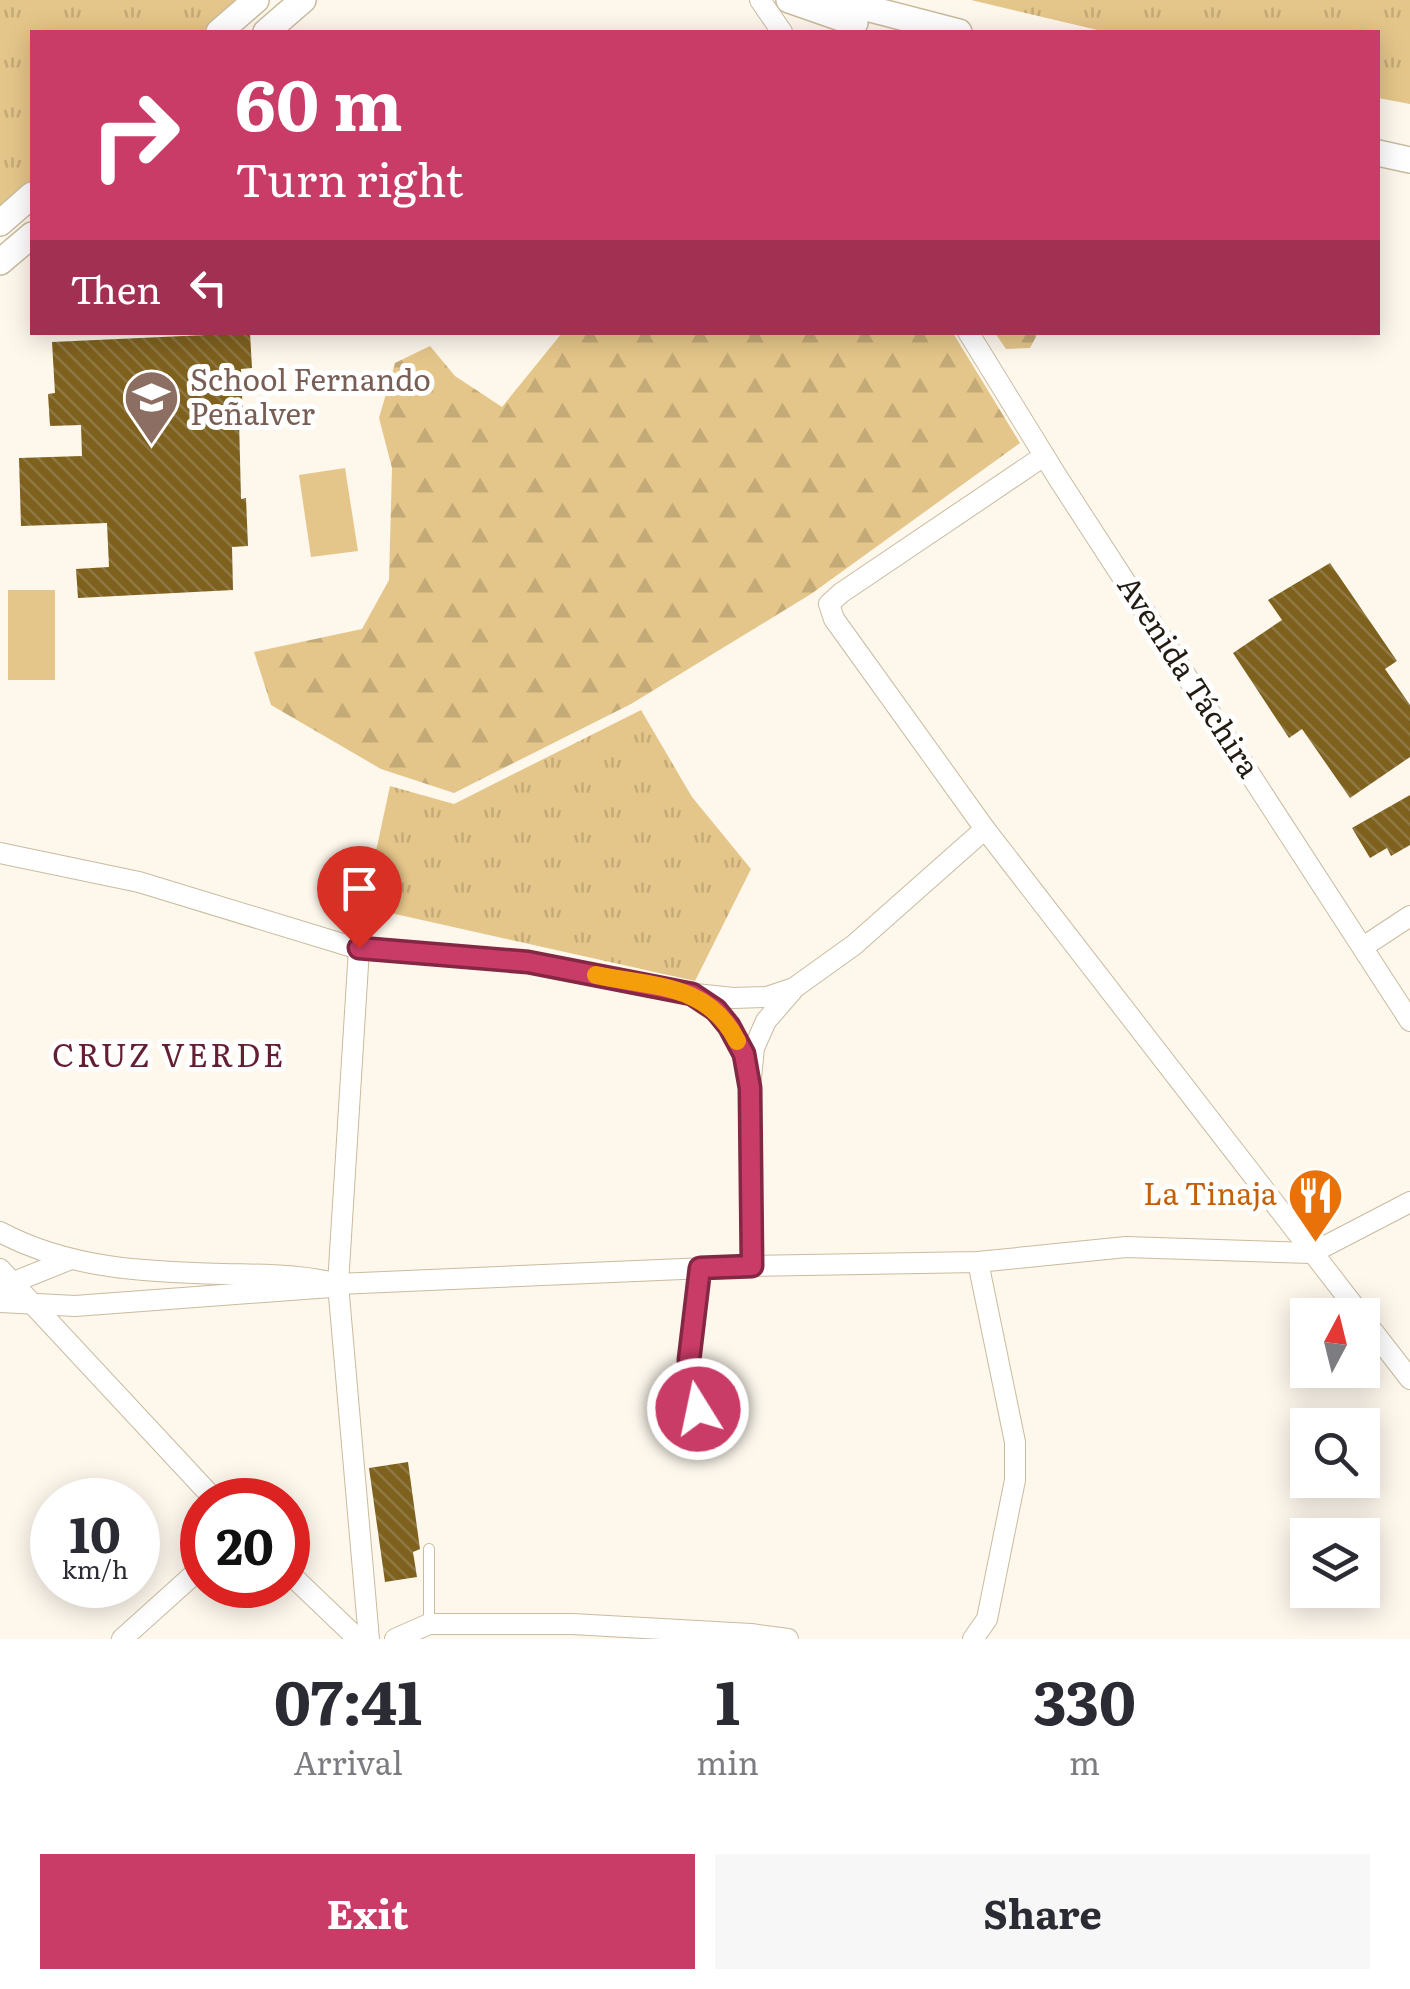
<!DOCTYPE html>
<html lang="en">
<head>
<meta charset="utf-8">
<style>
	:root { --surface:#fff; --page:#f7f7f7; --text:#2b2b33; --muted:#7c7c81; --accent:#ca3c68 }
	body { margin:0; font-family:Literata,serif; background:var(--page); color:var(--text); height:100vh; display:flex; flex-direction:column; font-size:38px; white-space:nowrap }
	* { box-sizing:border-box; margin:0 }
	p { font-size:32px; color:var(--muted) }
	.icon { flex:none; width:55px; height:55px; fill:none; stroke:currentColor; stroke-width:2; stroke-linecap:round; stroke-linejoin:round }
	.map { position:relative; height:1639px; overflow:hidden }
	.panel { display:flex; flex-direction:column; background:var(--surface); flex:1 }
	.panel>* { flex:none }
	.hud { position:absolute; left:30px; top:30px; width:1350px; height:305px; border-radius:0px; box-shadow:0 5px 25px #0003; background:#ca3c68; color:#fff; overflow:hidden }
	.needle { width:65px; rotate:7deg }
	.tools { position:absolute; left:1290px; top:1298px; display:grid; gap:20px }
	.tools a { display:grid; place-items:center; width:90px; height:90px; border-radius:0px; background:var(--surface); box-shadow:0 5px 25px #0003; font-size:50px }
	.speed { position:absolute; left:30px; top:1478px; display:flex; gap:20px; font-size:50px; font-weight:700; text-align:center }
	.speed>* { display:grid; place-content:center; width:130px; height:130px; border-radius:50%; background:var(--surface); box-shadow:0 5px 25px #0003; line-height:1 }
	.speed small { font-size:25px; font-weight:400 }
	.speed .limit { border:15px solid #d22; background:#fff; color:#111 }
	.pin { position:absolute; display:grid; place-items:center; width:85px; height:85px; color:#fff; margin:-102px -42px; border-radius:50% 50% 50% 0; rotate:-45deg; box-shadow:0 0 10px #0007 }
	.pin .icon { rotate:45deg }
	.me { position:absolute; width:110px; margin:-55px; rotate:350deg; stroke-linejoin:round; filter:drop-shadow(0 0 8px #0008) }
	.turn { display:flex; align-items:center; gap:35px; height:210px; padding:0 40px; font-size:45px }
	.turn .icon { width:130px; height:130px; stroke-width:2.5 }
	.turn b { display:block; font-size:70px; line-height:85px }
	.then { display:flex; align-items:center; height:95px; padding:0 40px; background:#0003; gap:20px; font-size:38px }
	.eta { display:flex; justify-content:space-evenly; align-items:center; height:170px; text-align:center }
	.eta b { font-size:60px; font-weight:700; line-height:70px }
	.action { display:flex; gap:20px; margin-top:auto; padding:20px 40px }
	.action a { flex:1; height:115px; border-radius:0px; background:var(--accent); color:#fff; font-size:40px; font-weight:700; line-height:115px; text-align:center }
	.action a+a { background:var(--page); color:var(--text) }
	.map>svg:first-child { display:block }
	.grass { fill:url(#grass-tufts) }
	.forest { fill:url(#forest-firs) }
	.garden { fill:#e5c68a }
	.building { fill:url(#building-back-hatch) }
	.lines { fill:none; stroke-linecap:round; stroke-linejoin:round }
	.service-casing { stroke:#c9bb9f; stroke-width:12 }
	.minor-casing { stroke:#c9bb9f; stroke-width:22 }
	.tertiary-casing { stroke:#c9bb9f; stroke-width:28 }
	.service { stroke:#fff; stroke-width:10 }
	.minor { stroke:#fff; stroke-width:20 }
	.tertiary { stroke:#fff; stroke-width:25 }
	.route-casing { stroke:#832744; stroke-width:25 }
	.route { stroke:#ca3c68; stroke-width:18 }
	.slow { stroke:#f59e0b; stroke-width:18 }
	.labels { text-anchor:middle; stroke-width:10; stroke-linejoin:round; paint-order:stroke }
	.education-label { font-size:30px; fill:#785e54; stroke:#fff; text-anchor:start }
	.street-label { font-size:30px; fill:#221c12; stroke:#fff }
	.food-label { font-size:30px; fill:#c56008; stroke:#fff; text-anchor:end }
	.neighbourhood-label { font-size:32px; letter-spacing:2.5px; fill:#641f33; stroke:#fff }
</style>
</head>
<body>
<div class="map">
<svg width="1410" height="1639" viewBox="0 0 1410 1639">
	<defs>
		<pattern id="grass-tufts" width="24" height="20" patternUnits="userSpaceOnUse" patternTransform="scale(2.5)"><rect width="24" height="20" fill="#e5c68a"/><path d="M3 7l-1-3M5 7V3M7 7l1-3M15 17l-1-3M17 17v-4M19 17l1-3" fill="none" stroke="#c4aa76"/></pattern>
		<pattern id="forest-firs" width="22" height="20" patternUnits="userSpaceOnUse" patternTransform="scale(2.5)"><rect width="22" height="20" fill="#e5c68a"/><path d="M5 1l3.5 6h-7zM16 11l3.5 6h-7z" fill="#c4aa76"/></pattern>
		<pattern id="building-back-hatch" width="6" height="6" patternUnits="userSpaceOnUse" patternTransform="scale(2.5)"><rect width="6" height="6" fill="#7f611e"/><path d="M-1 5l2 2M0 0l6 6M5-1l2 2" fill="none" stroke="#8e7844"/></pattern>
	</defs>
	<rect width="100%" height="100%" fill="#fdf7ec"/>
	<g class="grass">
		<path d="M0,0H237L204,32H32V196L0,223Z"/>
		<path d="M971,0H1410V104L1378,98V32H1106Z"/>
		<path d="M641,710L692,797L751,869L695,981L364,907L390,786L454,804Z"/>
	</g>
	<g class="forest">
		<path d="M562,333H953L1020,443L811,594L631,704L454,793L381,769L271,705L254,652L362,629L389,580L392,468L379,418L395,363L430,346L455,376L502,407Z"/>
		<path d="M995,333H1038L1030,348L1006,349Z"/>
	</g>
	<g class="garden">
		<path d="M345,468L358,551L311,557L299,475Z"/>
		<rect x="8" y="590" width="47" height="90"/>
	</g>
	<g class="building">
		<path d="M250,333L252,368L241,369L243,419H239L241,499L246,498L248,546L232,547L233,590L78,598L76,569L109,567L107,523L21,526L19,458L82,456L81,425L50,426L48,394L55,393L52,342Z"/>
		<path d="M1330,563L1397,661L1385,669L1410,705V757L1350,798L1302,729L1289,738L1233,653L1282,620L1268,600Z"/>
		<path d="M1410,795V845L1391,856L1387,848L1370,858L1352,828Z"/>
		<path d="M408,1462L420,1549L413,1552L417,1577L385,1582L369,1468Z"/>
	</g>
	<g class="lines">
		<defs>
			<g id="service">
				<path d="M700,1269L689,1370L706,1448"/>
				<path d="M429,1624V1549"/>
			</g>
			<g id="minor">
				<path d="M760,0L782,32"/>
				<path d="M968,332L1058,478L1410,1021"/>
				<path d="M1044,456L841,593L829,604L834,619L985,829L1361,1315"/>
				<path d="M0,853L139,882L359,949L528,962L686,993L733,998L767,997L794,988L854,945L985,829"/>
				<path d="M1363,947L1410,916"/>
				<path d="M359,949L338,1284L369,1639"/>
				<path d="M694,995C723,1014 740,1036 747,1071"/>
				<path d="M0,1232C69,1269 147,1272 224,1274C263,1275 300,1274 338,1284L752,1266L978,1262L1126,1247L1312,1253L1410,1202"/>
				<path d="M752,1266L750,1088L754,1048L766,1021L792,991"/>
				<path d="M0,1269L215,1500"/>
				<path d="M4,1286L71,1259"/>
				<path d="M0,1302L75,1306L331,1287"/>
				<path d="M1362,1317L1410,1379"/>
				<path d="M288,1572L358,1639"/>
				<path d="M122,1639L202,1567"/>
				<path d="M395,1639L429,1624H572L751,1634L788,1639"/>
				<path d="M973,1639L987,1619L1015,1480V1442L978,1262"/>
			</g>
			<g id="tertiary">
				<path d="M789,0L855,23"/>
				<path d="M835,0L959,32"/>
				<path d="M219,32L256,0"/>
				<path d="M266,32L303,0"/>
				<path d="M1378,153L1410,160"/>
				<path d="M0,223L32,195"/>
				<path d="M0,262L32,235"/>
			</g>
		</defs>
		<use href="#service" class="service-casing"/>
		<use href="#minor" class="minor-casing"/>
		<use href="#tertiary" class="tertiary-casing"/>
		<use href="#service" class="service"/>
		<use href="#minor" class="minor"/>
		<use href="#tertiary" class="tertiary"/>
	</g>
	<g class="lines">
		<defs>
			<path id="route" d="M359,948L528,962L692,994L716,1010L729,1026L744,1054L750,1088L752,1266L700,1268L689,1360L698,1409"/>
		</defs>
		<use href="#route" class="route-casing"/>
		<use href="#route" class="route"/>
		<path class="slow" d="M596,975C652,987 708,983 737,1041"/>
	</g>
	<defs>
		<symbol id="school-pin" viewBox="-11 -11 22 30"><path d="M0 17L-7.5 6A9.5 9.5 0 1 1 7.5 6Z" fill="#8d6e63" stroke="#fff"/><path d="M0-5L7-2L0 1L-7-2ZM-4 1L0 2.5L4 1V4Q0 6-4 4Z" fill="#fff"/></symbol>
		<symbol id="restaurant-pin" viewBox="-11 -11 22 30"><path d="M0 17L-7.5 6A9.5 9.5 0 1 1 7.5 6Z" fill="#e8710a" stroke="#fff"/><path d="M-5-6h1v4h1v-4h1v4h1v-4h1v5L-1.5 .5V6h-2V.5L-5-1ZM5-6V6H3V1.5H1.5Q1.5-4 5-6Z" fill="#fff"/></symbol>
	</defs>
	<g fill-rule="evenodd">
		<use href="#school-pin" x="120" y="366" width="63" height="86"/>
		<use href="#restaurant-pin" x="1284" y="1164" width="63" height="86"/>
	</g>
	<g class="labels">
		<g class="education-label">
			<text x="190" y="391">School Fernando<tspan x="190" dy="34">Peñalver</tspan></text>
		</g>
		<g class="street-label">
			<text transform="translate(1188 677) rotate(57)" y="10">Avenida Táchira</text>
		</g>
		<g class="food-label">
			<text x="1277" y="1205">La Tinaja</text>
		</g>
		<g class="neighbourhood-label">
			<text x="169" y="1067">CRUZ VERDE</text>
		</g>
	</g>
</svg>
<div class="tools">
<a><svg class="needle" viewBox="-14 -14 28 28"><path d="M0-13l5 13h-10z" fill="#e53935"/><path d="M0 13l5-13h-10z" fill="#7c7c81"/></svg></a>
<a><svg class="icon" aria-label="search" viewBox="0 0 24 24"><circle cx="10" cy="10" r="6"/><path d="M15 15l6 6"/></svg></a>
<a><svg class="icon" aria-label="layers" viewBox="0 0 24 24"><path d="M12 4l9 5-9 5-9-5zM3 14l9 5 9-5"/></svg></a>
</div>
<div class="speed"><div>10<small>km/h</small></div><div class="limit">20</div></div>
<div class="pin" style="left:359px;top:948px;background:#d93025"><svg class="icon" aria-label="arrive" viewBox="0 0 24 24"><path d="M6 21V4h12l-3 4 3 4H6"/></svg></div>
<svg class="me" style="left:698px;top:1409px" viewBox="-20 -20 40 40"><circle r="17" fill="#ca3c68" stroke="#fff" stroke-width="3"/><path d="M0-11L8 9 0 5-8 9z" fill="#fff"/></svg>
<div class="hud">
<div class="turn"><svg class="icon" aria-label="right" viewBox="0 0 24 24"><path d="M7 20v-9h11M14 6l5 5-5 5"/></svg><div><b>60 m</b>Turn right</div></div>
<div class="then">Then<svg class="icon" aria-label="left" viewBox="0 0 24 24"><path d="M17 20v-9H6M10 6l-5 5 5 5"/></svg></div>
</div>
</div>
<section class="panel">
<div class="eta">
<div><b>07:41</b><p>Arrival</p></div>
<div><b>1</b><p>min</p></div>
<div><b>330</b><p>m</p></div>
</div>
<div class="action"><a>Exit</a><a>Share</a></div>
</section>
</body>
</html>
